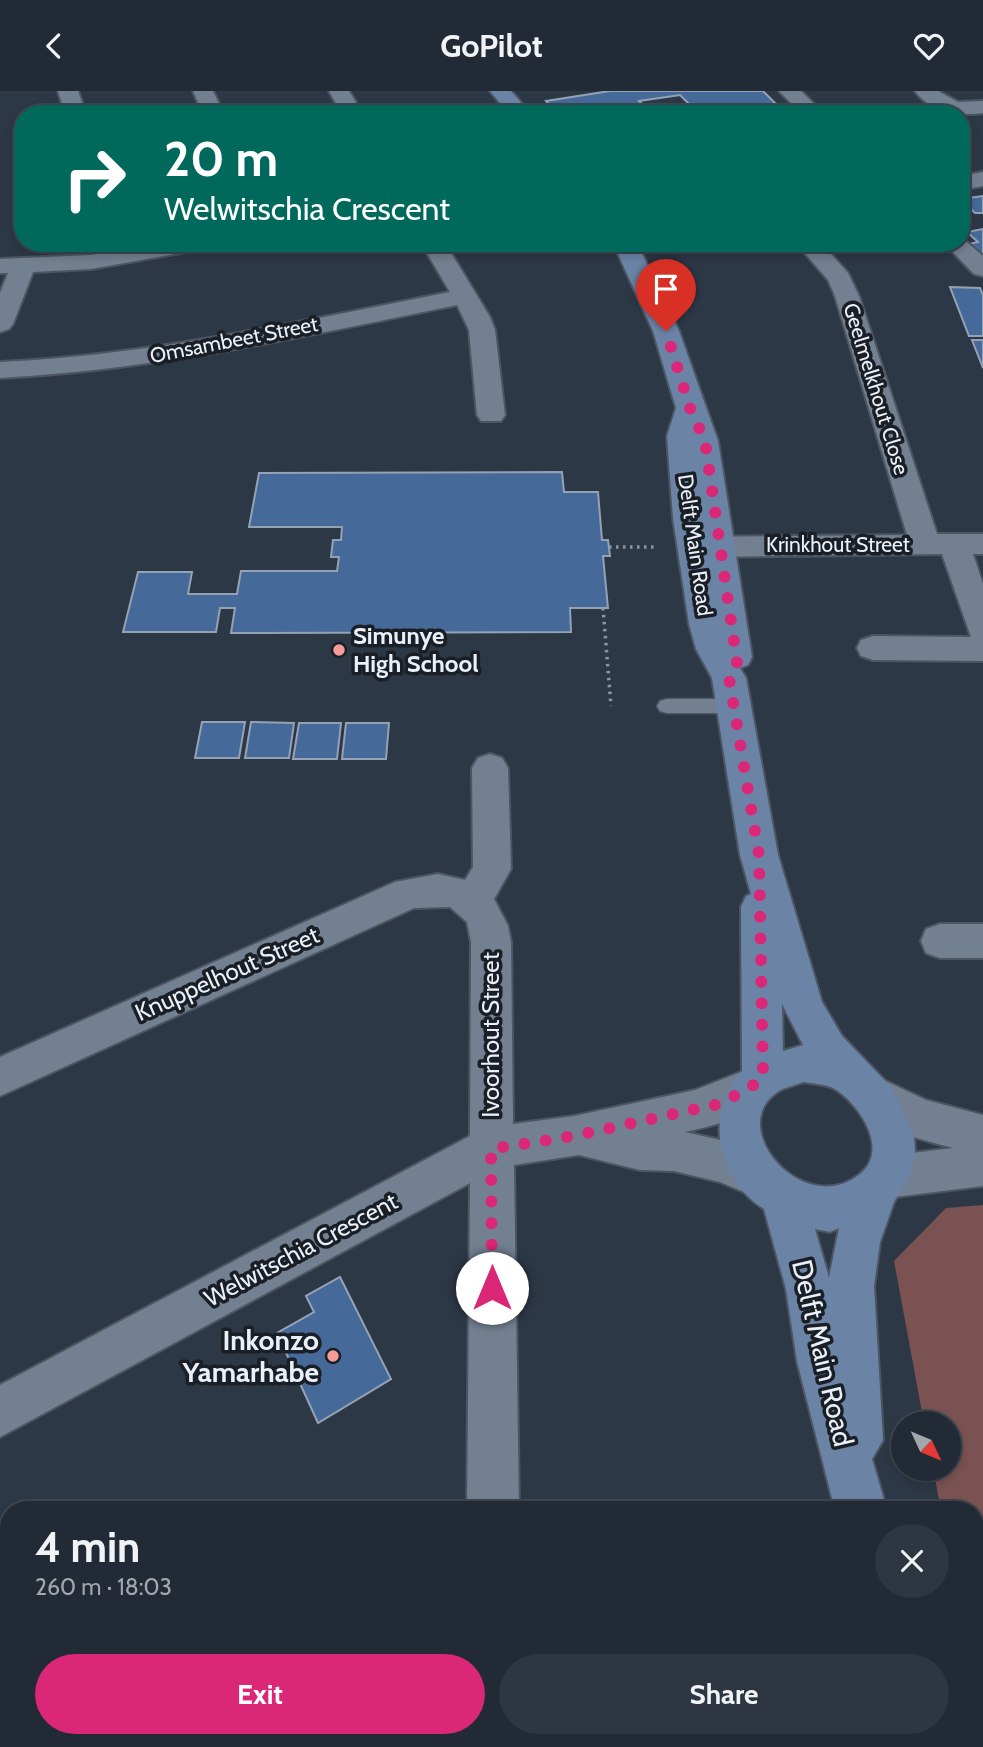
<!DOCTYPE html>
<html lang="en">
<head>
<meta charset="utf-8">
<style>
	:root { --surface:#222a35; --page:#2e3641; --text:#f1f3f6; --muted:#a2a7ad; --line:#3f4650; --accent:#db2777 }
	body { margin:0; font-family:Cabin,sans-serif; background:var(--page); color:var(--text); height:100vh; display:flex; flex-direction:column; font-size:26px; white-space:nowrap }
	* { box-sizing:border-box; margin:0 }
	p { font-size:23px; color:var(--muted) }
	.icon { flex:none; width:38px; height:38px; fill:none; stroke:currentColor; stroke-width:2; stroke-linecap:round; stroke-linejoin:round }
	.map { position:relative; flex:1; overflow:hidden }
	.details { position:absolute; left:0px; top:1410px; width:984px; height:247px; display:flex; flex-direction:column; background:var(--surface); border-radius:28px 28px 0 0; box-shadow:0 4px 10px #0003,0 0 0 2px var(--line) }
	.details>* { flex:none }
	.guide { position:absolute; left:14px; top:14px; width:956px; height:147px; border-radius:28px; box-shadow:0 4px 10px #0003,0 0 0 2px var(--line); background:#00695c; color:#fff; overflow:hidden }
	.needle { width:46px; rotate:134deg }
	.fabs { position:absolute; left:891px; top:1320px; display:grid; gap:14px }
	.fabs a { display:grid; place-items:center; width:70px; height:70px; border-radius:50%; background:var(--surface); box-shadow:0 4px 10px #0003,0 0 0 2px var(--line); font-size:35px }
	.pin { position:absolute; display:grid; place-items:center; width:60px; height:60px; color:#fff; margin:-72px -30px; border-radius:50% 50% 50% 0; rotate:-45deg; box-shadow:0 0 7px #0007 }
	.pin .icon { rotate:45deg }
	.me { position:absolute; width:77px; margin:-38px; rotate:0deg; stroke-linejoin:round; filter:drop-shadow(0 0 5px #0008) }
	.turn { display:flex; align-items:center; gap:24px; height:147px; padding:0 35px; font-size:32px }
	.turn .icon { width:91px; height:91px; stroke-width:2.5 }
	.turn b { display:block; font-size:49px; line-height:60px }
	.round { display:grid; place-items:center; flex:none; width:74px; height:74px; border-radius:37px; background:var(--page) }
	.overview { display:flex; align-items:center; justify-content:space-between; height:119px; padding:0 35px }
	h1 { font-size:42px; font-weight:700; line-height:52px }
	.cta { display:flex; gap:14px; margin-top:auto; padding:14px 35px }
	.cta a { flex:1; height:80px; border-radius:42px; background:var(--accent); color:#fff; font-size:28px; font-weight:700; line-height:80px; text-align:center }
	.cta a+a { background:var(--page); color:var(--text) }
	header { display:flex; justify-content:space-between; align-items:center; height:91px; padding:0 35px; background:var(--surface); font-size:32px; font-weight:700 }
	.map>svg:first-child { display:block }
	.green { fill:#795251 }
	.building { fill:#456999; stroke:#95a2b4; stroke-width:2 }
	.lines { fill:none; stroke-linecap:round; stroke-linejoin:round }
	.lane-casing { stroke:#4c5562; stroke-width:3 }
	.street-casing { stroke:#4c5562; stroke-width:4 }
	.secondary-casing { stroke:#4c5562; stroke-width:4 }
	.path { stroke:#8c95a2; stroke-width:3.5; stroke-dasharray:2.5 4.5; stroke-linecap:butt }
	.lane { fill:#738091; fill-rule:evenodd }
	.street { fill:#738091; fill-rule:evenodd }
	.secondary { fill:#6b84a6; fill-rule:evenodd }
	.route { stroke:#db2777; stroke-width:12; stroke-dasharray:0 21.6 }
	.poi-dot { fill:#f59b9a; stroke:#1a1f26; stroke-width:2.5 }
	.labels { text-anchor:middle; stroke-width:7; stroke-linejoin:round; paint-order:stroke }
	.far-street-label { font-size:21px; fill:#e9f0fa; stroke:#1a1f26 }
	.poi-label { font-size:24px; font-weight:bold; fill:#e9f0fa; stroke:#1a1f26; text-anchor:start }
	.street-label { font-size:24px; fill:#e9f0fa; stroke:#1a1f26 }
	.near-poi-label { font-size:28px; font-weight:bold; fill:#e9f0fa; stroke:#1a1f26; text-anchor:end }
	.near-street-label { font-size:28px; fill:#e9f0fa; stroke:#1a1f26 }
</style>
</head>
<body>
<header><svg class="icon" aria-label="back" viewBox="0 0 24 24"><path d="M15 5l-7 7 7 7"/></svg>GoPilot<svg class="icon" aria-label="heart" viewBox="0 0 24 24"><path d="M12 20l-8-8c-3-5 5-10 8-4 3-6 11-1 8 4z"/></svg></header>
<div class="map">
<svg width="983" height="1656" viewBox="0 0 983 1656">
	<rect width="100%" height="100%" fill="#2d3847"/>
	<path class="green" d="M983,1114V1643L975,1600V1419H941L933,1377H948V1332H924L894,1170L946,1117Z"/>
	<g class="building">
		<path d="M610,0H763L786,23H699L680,4L639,10L651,23H557L546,10Z"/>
		<path d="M983,105V122H975L961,108Z"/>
		<path d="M983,138V163L980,164L969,153L978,151L967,141Z"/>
		<path d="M950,196L980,197L983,204V245H969Z"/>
		<path d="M972,249H983V277Z"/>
		<path d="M562,381L564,401H598L602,449H608L610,465H603L608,517H570L571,541L231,542L235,517H220L216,541H123L138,481H192L188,503H237L241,480H337L339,466H331L333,449H341L342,436H249L259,382Z"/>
		<path d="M202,631H245L239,667H195Z"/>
		<path d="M251,631L294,632L289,667H245Z"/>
		<path d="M299,632H341L337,668H293Z"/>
		<path d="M346,632H389L386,668H342Z"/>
		<path d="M340,1186L391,1288L318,1332L277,1242L314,1221L306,1205Z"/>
	</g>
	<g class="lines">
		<defs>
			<path id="lane" d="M667,608H734L741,610L744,615L741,620L734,622H667L660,620L657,615L660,610Z"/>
			<g id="street">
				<path d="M58,0H78L86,23H65Z"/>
				<path d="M193,0H213L224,23H203Z"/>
				<path d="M329,0H349L363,23H342Z"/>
				<path d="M779,0H801L824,23H802Z"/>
				<path d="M915,0H938L958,11L983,10V22C959,25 931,22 915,0Z"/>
				<path d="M983,81V95L961,99V85Z"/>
				<path d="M961,146L983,165V185L974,183L944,152H961Z"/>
				<path d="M156,152H209L205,157L197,159L91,178L33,181L13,233L9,238L0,241V202L8,182H0V168L91,164Z"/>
				<path d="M421,152H445L490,226L495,239L505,324L501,330H481L477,324L469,239L457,214C305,245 155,279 0,287V271C153,264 300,230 450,201Z"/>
				<path d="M796,152H821L848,182L859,205L937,443H983V463H973L983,493V570L873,569L861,565L857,557L861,549L873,545L971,546L942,463L693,466L682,463L678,456L682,449L693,446L907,444L835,205L828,189Z"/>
				<path d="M490,663L502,667L508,677L511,778L494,808L508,835L511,851L513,1033L574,1025L695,999L751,977L766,982L772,996C759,1026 715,1034 685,1041L725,1050L774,1071L780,1086L774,1101L758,1107L720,1091L674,1080L640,1079L579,1064L514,1074L519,1419H467L470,1092L0,1346V1294L470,1045L471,851L467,831L450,816L414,817L0,1005V966L395,791L438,783L465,789L473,776L472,677L478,667Z"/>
				<path d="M940,833H983V867H940L926,862L921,850L926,838Z"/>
				<path d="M873,984L926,1009L983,1024V1095L887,1107L871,1101L865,1086L871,1071L887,1065L953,1057C920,1048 866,1036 852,1003L858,989Z"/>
				<rect x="466" y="1648" width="56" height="8"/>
			</g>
			<g id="secondary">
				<path d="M490,0H511L531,23H509Z"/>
				<path d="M613,152H637L679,240L718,350L752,566L748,574L740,577L746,587L778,764L822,911L842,945L892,997L914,1044L915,1062L912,1079L894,1111L880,1151L874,1195L883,1349L872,1368L887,1419H835L797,1270L786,1198L764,1118C716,1087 704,1023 742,980L741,816L746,805L751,803L740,764L712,587L696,558L689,533L673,427L667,345L676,317L653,240ZM782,913L803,954L783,960ZM804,991C814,993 826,993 835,998C860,1014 890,1059 860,1083C803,1129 723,1035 779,1000C786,996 796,994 804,991ZM839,1137L829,1187L815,1138L830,1141Z"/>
				<path d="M873,1648H929L931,1656H875Z"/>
			</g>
		</defs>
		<use href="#lane" class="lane-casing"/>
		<use href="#street" class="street-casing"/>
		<use href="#secondary" class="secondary-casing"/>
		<g class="path">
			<path d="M609,456H657"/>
			<path d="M603,517L611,615"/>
		</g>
		<use href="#lane" class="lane"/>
		<use href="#street" class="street"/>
		<use href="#secondary" class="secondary"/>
	</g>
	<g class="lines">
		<path class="route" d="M492,1197L491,1058L574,1045L719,1013L751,996L763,985L759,764L729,587L737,572L705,350L690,317L666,240"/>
	</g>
	<g class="poi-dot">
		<circle cx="339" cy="559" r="7"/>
		<circle cx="333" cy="1265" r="7"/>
	</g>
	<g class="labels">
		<g class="far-street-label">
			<text transform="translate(234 249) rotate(-11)" y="7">Omsambeet Street</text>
			<text transform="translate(876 298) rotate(73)" y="7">Geelmelkhout Close</text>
			<text transform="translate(695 454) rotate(82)" y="7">Delft Main Road</text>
			<text x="838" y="461">Krinkhout Street</text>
		</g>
		<g class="poi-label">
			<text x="353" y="553">Simunye<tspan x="353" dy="28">High School</tspan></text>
		</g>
		<g class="street-label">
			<text transform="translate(227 883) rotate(-24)" y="8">Knuppelhout Street</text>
			<text transform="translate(491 944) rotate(-90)" y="8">Ivoorhout Street</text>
			<text transform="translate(301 1159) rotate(-28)" y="8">Welwitschia Crescent</text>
		</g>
		<g class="near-poi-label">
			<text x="319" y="1259">Inkonzo<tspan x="319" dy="32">Yamarhabe</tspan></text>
		</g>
		<g class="near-street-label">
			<text transform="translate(823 1262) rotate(77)" y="10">Delft Main Road</text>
		</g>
	</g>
</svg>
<div class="fabs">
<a><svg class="needle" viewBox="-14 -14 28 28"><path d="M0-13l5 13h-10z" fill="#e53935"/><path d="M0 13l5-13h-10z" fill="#a2a7ad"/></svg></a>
</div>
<div class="pin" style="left:666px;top:240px;background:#d93025"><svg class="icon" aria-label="arrive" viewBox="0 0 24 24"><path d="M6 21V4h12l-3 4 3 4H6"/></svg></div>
<svg class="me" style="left:492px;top:1197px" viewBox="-20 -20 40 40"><circle r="19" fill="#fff"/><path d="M0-13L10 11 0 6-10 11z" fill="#db2777"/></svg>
<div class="guide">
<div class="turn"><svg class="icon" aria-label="right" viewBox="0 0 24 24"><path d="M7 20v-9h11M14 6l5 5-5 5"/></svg><div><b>20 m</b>Welwitschia Crescent</div></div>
</div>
<section class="details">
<div class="overview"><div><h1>4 min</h1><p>260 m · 18:03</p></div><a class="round"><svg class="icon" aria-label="close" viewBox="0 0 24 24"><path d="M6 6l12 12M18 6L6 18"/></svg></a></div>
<div class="cta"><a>Exit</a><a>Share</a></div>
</section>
</div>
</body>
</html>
